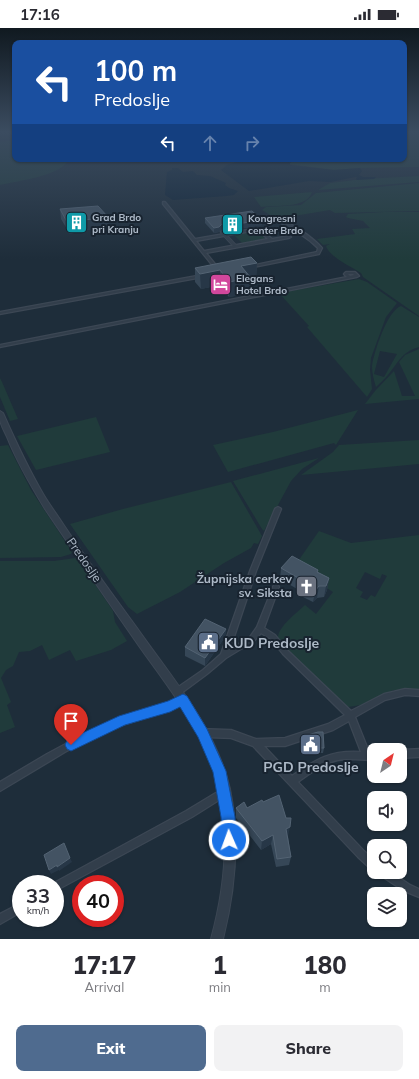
<!DOCTYPE html>
<html lang="en">
<head>
<meta charset="utf-8">
<style>
	:root { --surface:#fff; --page:#f2f2f3; --text:#2b2b33; --muted:#7c7c81; --accent:#4f6b8f }
	body { margin:0; font-family:Mulish,sans-serif; background:var(--page); color:var(--text); height:100vh; display:flex; flex-direction:column; font-size:15px; white-space:nowrap }
	* { box-sizing:border-box; margin:0 }
	p { font-size:13px; color:var(--muted) }
	.icon { flex:none; width:22px; height:22px; fill:none; stroke:currentColor; stroke-width:2; stroke-linecap:round; stroke-linejoin:round }
	.map { position:relative; height:911px; overflow:hidden }
	.side { display:flex; flex-direction:column; background:var(--surface); flex:1 }
	.side>* { flex:none }
	.hud { position:absolute; left:12px; top:12px; width:395px; height:122px; border-radius:8px; box-shadow:0 1px 3px #0004; background:#1a4fa0; color:#fff; overflow:hidden }
	.needle { width:26px; rotate:35deg }
	.tools { position:absolute; left:367px; top:715px; display:grid; gap:8px }
	.tools a { display:grid; place-items:center; width:40px; height:40px; border-radius:8px; background:var(--surface); box-shadow:0 1px 3px #0004; font-size:20px }
	.speed { position:absolute; left:12px; top:847px; display:flex; gap:8px; font-size:20px; font-weight:700; text-align:center }
	.speed>* { display:grid; place-content:center; width:52px; height:52px; border-radius:50%; background:var(--surface); box-shadow:0 1px 3px #0004; line-height:1 }
	.speed small { font-size:10px; font-weight:400 }
	.speed .limit { border:6px solid #d22; background:#fff; color:#111 }
	.pin { position:absolute; display:grid; place-items:center; width:34px; height:34px; color:#fff; margin:-41px -17px; border-radius:50% 50% 50% 0; rotate:-45deg; box-shadow:0 0 4px #0007 }
	.pin .icon { rotate:45deg }
	.me { position:absolute; width:44px; margin:-22px; rotate:358deg; stroke-linejoin:round; filter:drop-shadow(0 0 3px #0008) }
	.turn { display:flex; align-items:center; gap:14px; height:84px; padding:0 16px; font-size:18px }
	.turn .icon { width:52px; height:52px; stroke-width:2.5 }
	.turn b { display:block; font-size:28px; line-height:34px }
	.lanes { display:flex; align-items:center; height:38px; padding:0 16px; background:#0003; justify-content:center; gap:20px; direction:ltr }
	.lanes .off { opacity:.35 }
	.eta { display:flex; justify-content:space-evenly; align-items:center; height:68px; text-align:center }
	.eta b { font-size:24px; font-weight:800; line-height:28px }
	.primary-button { display:flex; gap:8px; margin-top:auto; padding:8px 16px }
	.primary-button a { flex:1; height:46px; border-radius:8px; background:var(--accent); color:#fff; font-size:16px; font-weight:800; line-height:46px; text-align:center }
	.primary-button a+a { background:var(--page); color:var(--text) }
	.status { display:flex; justify-content:space-between; align-items:center; height:28px; padding:0 20px; background:var(--surface); direction:ltr }
	.status svg { height:11px; fill:currentColor }
	.map>svg:first-child { display:block }
	.green { fill:#203b3b; fill-rule:evenodd }
	.water { fill:#112538 }
	.lines { fill:none; stroke-linecap:round; stroke-linejoin:round }
	.pedestrian-casing { stroke:#3c4754; stroke-width:4.5 }
	.minor-casing { stroke:#3c4754; stroke-width:2.5 }
	.tertiary-casing { stroke:#3c4754; stroke-width:2 }
	.pedestrian { stroke:#323e4b; stroke-width:3 }
	.minor { fill:#323e4b; fill-rule:evenodd }
	.tertiary { fill:#323e4b; fill-rule:evenodd }
	.wall { fill:#364757 }
	.shaded-wall { fill:#273747 }
	.building { fill:#435363; stroke:#536373 }
	.route { fill:#1a73e8; stroke:#114b97 }
	.labels { text-anchor:middle; stroke-width:4; stroke-linejoin:round; paint-order:stroke }
	.far-poi-label { font-size:10px; font-weight:bold; fill:#adb9c7; stroke:#18232f; text-anchor:start }
	.street-label { font-size:12px; fill:#adb9c7; stroke:#18232f }
	.poi-label { font-size:12px; font-weight:bold; fill:#adb9c7; stroke:#18232f; text-anchor:end }
	.near-poi-label { font-size:14px; font-weight:bold; fill:#adb9c7; stroke:#18232f; text-anchor:start }
</style>
</head>
<body>
<div class="status"><b>17:16</b><svg viewBox="0 0 49 12"><path d="M0 12V9h3v3zM5 12V6h3v6zM10 12V3h3v9zM15 12V0h3v12zM26 1h20v11H26zM47 4h2v5h-2z"/></svg></div>
<div class="map">
<svg width="419" height="911" viewBox="0 0 419 911">
	<rect width="100%" height="100%" fill="#1e2d3a"/>
	<g class="green">
		<path d="M404,104H419V139L360,140L334,142L289,136L293,133L290,131H404Z"/>
		<path d="M15,112V131H69C62,148 17,153 0,157V114Z"/>
		<path d="M419,148V154L318,162L330,155L363,151Z"/>
		<path d="M419,155V183L335,185L330,182L276,191L262,182L266,179L301,177L316,165Z"/>
		<path d="M312,164C307,181 275,177 261,179L254,169Z"/>
		<path d="M384,184H419V288L363,249L361,245C352,239 329,229 326,218L330,216L323,217L317,211L355,206L352,201L370,200L363,193L348,190L346,189L348,186Z"/>
		<path d="M256,202L266,211L243,216L233,206Z"/>
		<path d="M359,251L367,254L397,275L386,289L371,330L370,341L372,361L367,369L307,299L309,298L279,265Z"/>
		<path d="M401,278L419,289V319C404,323 400,331 391,343C387,349 381,354 376,359C374,353 372,345 372,338C374,324 387,283 401,278ZM380,323L397,326L384,349L374,346Z"/>
		<path d="M419,321V371L365,376L375,363L394,343L402,368H415L399,334L405,327Z"/>
		<path d="M0,350L2,354L18,391L10,393L0,369Z"/>
		<path d="M358,382L336,417L334,415L228,444L213,417L273,404Z"/>
		<path d="M96,389L110,424L36,442L17,408Z"/>
		<path d="M419,412V436L301,447L333,424L339,417Z"/>
		<path d="M8,417L31,462L72,524L71,526L61,529L0,530V418Z"/>
		<path d="M319,430L302,441L291,453L264,503L262,501L233,453Z"/>
		<path d="M231,454L262,508L258,516L254,515L251,520L224,535L180,564L137,586L128,579L70,496L123,481Z"/>
		<path d="M319,503L351,515L419,507V662H394L361,677L348,679L302,637L278,611C277,599 297,585 305,577L316,586L333,564L294,539ZM365,544L380,551L382,546L387,548L375,569L371,567L367,572L360,569L363,564L356,560Z"/>
		<path d="M75,530L82,537L113,583L115,594L127,613L111,622L76,633L70,622L49,632L42,617L30,623L19,624L13,638L6,642L1,650L11,674L7,677L15,699L0,705V533H54Z"/>
	</g>
	<g class="water">
		<path d="M246,131H290L293,133L290,135V137L334,142L360,140L362,143L359,147L363,149H376L374,151L357,152L356,151L357,149H355L331,154L309,153L249,163L221,142L227,137Z"/>
		<path d="M172,140H178L183,144L193,143L197,147L210,148L226,155L225,157L229,160L238,163L234,167L226,168L173,172L165,167L167,144L172,142Z"/>
	</g>
	<g class="lines">
		<defs>
			<path id="pedestrian" d="M222,204L235,218"/>
			<g id="minor">
				<path d="M163,174H165L195,211L259,200L272,211L289,208L291,209L289,210L206,225L220,242L217,243L163,176ZM258,202L268,211L204,223L196,213Z"/>
				<path d="M281,193C293,195 314,211 322,220L319,226L249,240V238H250L317,224L318,220C307,209 294,202 281,195Z"/>
				<path d="M346,244H355L359,248L357,249L0,319V317L347,249L344,246ZM348,246H353L354,247L350,248Z"/>
				<path d="M202,247L204,248L203,249L0,286V284Z"/>
				<path d="M278,479L280,480L281,481L256,543L230,621L250,609L257,599L273,559L274,557L276,556L278,557L279,559L264,600L275,607L287,622L351,683L384,666L405,661L419,662V668L405,667L385,672L355,689L369,724H374V732C365,732 355,731 346,731C327,732 313,743 298,754L364,823L374,832V842L371,841L358,829L253,718L231,710L202,709L199,708L198,705L199,702L202,701L231,702L256,711L285,710L328,696L345,687L283,626L271,611L261,605L254,613L226,630L207,646L180,666L177,667L174,666L173,664L174,662L203,642L221,626L250,543L275,481L276,480ZM349,693L361,724C331,722 316,731 292,748L264,718H285L333,702Z"/>
				<path d="M183,669L186,670L187,672L186,674L163,684L113,700L91,710L65,724L0,763V754L47,726L86,705L112,693L163,677Z"/>
				<path d="M419,721V729L400,730V722Z"/>
				<path d="M224,760L227,761L228,764L227,767L192,789L55,863V856H52L186,783Z"/>
				<path d="M379,844H391L410,857L419,861V869L404,863L380,847Z"/>
				<path d="M21,875V884L0,896V886Z"/>
			</g>
			<path id="tertiary" d="M0,383L3,385C15,412 27,438 42,464C48,475 56,485 63,496C87,532 112,566 137,600C172,650 216,700 230,761C240,810 235,863 223,911H211C224,863 230,811 219,762C208,707 170,662 139,618C107,572 76,527 45,481C31,458 17,434 7,409C5,404 1,398 0,392C0,389 0,386 0,383Z"/>
		</defs>
		<use href="#pedestrian" class="pedestrian-casing"/>
		<use href="#minor" class="minor-casing"/>
		<use href="#tertiary" class="tertiary-casing"/>
		<use href="#pedestrian" class="pedestrian"/>
		<use href="#minor" class="minor"/>
		<use href="#tertiary" class="tertiary"/>
	</g>
	<g class="wall">
		<path d="M60,181L109,199L78,203V204L70,206L61,191Z"/>
		<path d="M205,190L262,192V197L225,203L222,201L219,204L214,205L205,195Z"/>
		<path d="M257,235L256,250L251,251V265L229,269L220,257L201,261L195,254V240Z"/>
		<path d="M281,540L318,542V544L329,550L327,562L324,569L317,570L313,574L303,569L304,565L280,551Z"/>
		<path d="M226,601L225,609L205,638L185,628V619Z"/>
		<path d="M301,709L324,720L323,725H306V722H301L300,715Z"/>
		<path d="M236,780H247L288,808L291,829L289,837L276,839L271,816L261,822L236,790Z"/>
	</g>
	<g class="shaded-wall">
		<path d="M108,189L109,199L78,203V204L70,206L68,196L76,193Z"/>
		<path d="M262,192V197L225,203V198Z"/>
		<path d="M222,196V201L219,204L214,205V200Z"/>
		<path d="M257,235L256,250L251,251V265L229,269V254L241,238Z"/>
		<path d="M220,242V257L201,261L200,246Z"/>
		<path d="M329,550L327,562L324,569L326,558Z"/>
		<path d="M319,558L317,570L313,574L315,563Z"/>
		<path d="M226,601L225,609L205,638V630Z"/>
		<path d="M290,799L288,808L284,809L286,801Z"/>
		<path d="M273,807L271,816L261,822L262,813Z"/>
		<path d="M70,830L72,834L59,843V842L51,846L49,842Z"/>
	</g>
	<g class="building">
		<path d="M98,178L108,189L76,193L77,194L68,196L60,181Z"/>
		<path d="M252,183L262,192L225,198L222,196L219,199L214,200L205,190Z"/>
		<path d="M251,229L257,235L241,238L251,250L229,254L220,242L200,246L195,240Z"/>
		<path d="M292,528L318,542L317,544L329,550L326,558H319L315,563L305,557L307,555L281,540Z"/>
		<path d="M205,591L226,601L205,630L185,619Z"/>
		<path d="M318,704H323L324,720H307V717H302L301,709Z"/>
		<path d="M279,767L286,790H291L290,799L286,801L291,829L277,831L273,807L262,813L236,780L244,774L247,780L262,772L263,774Z"/>
		<path d="M64,815L70,830L57,839V837L49,842L44,827Z"/>
	</g>
	<linearGradient id="sky" x2="0" y2="1"><stop stop-color="#101920"/><stop offset="0.45" stop-color="#3b4c60"/><stop offset="1" stop-color="#3b4c60" stop-opacity="0"/></linearGradient>
	<rect width="419" height="231" fill="url(#sky)"/>
	<path class="route" d="M183,666L187,668L207,701L226,743L235,789L236,812L234,817L229,819L224,817L222,812L221,789L213,744L198,709L180,679L170,684L125,697L71,723L67,721L65,717L67,712L119,688L168,673Z"/>
	<defs>
		<symbol id="building-square" viewBox="-11 -11 22 22"><rect x="-9" y="-9" width="18" height="18" rx="4" fill="#0f9aa8" stroke="#18232f"/><path d="M-4-6H4V6H1V3H-1V6H-4ZM-2.5-4.3h1.7v1.8h-1.7ZM.8-4.3h1.7v1.8H.8ZM-2.5-1h1.7V.8h-1.7ZM.8-1h1.7V.8H.8Z" fill="#fff"/></symbol>
		<symbol id="hotel-square" viewBox="-11 -11 22 22"><rect x="-9" y="-9" width="18" height="18" rx="4" fill="#d1479c" stroke="#18232f"/><path d="M-6-4.5h1.5V1H6V5H4.5V3h-9V5H-6ZM-4 0a1.8 1.8 0 1 1 3.6 0ZM.5 0V-2.5h3Q6-2.5 6 0Z" fill="#fff"/></symbol>
		<symbol id="church-square" viewBox="-11 -11 22 22"><rect x="-9" y="-9" width="18" height="18" rx="4" fill="#6b7280" stroke="#18232f"/><path d="M-1.2-6h2.4v3.5h3.3v2.4h-3.3V6h-2.4V-.1h-3.3v-2.4h3.3Z" fill="#fff"/></symbol>
		<symbol id="civic-square" viewBox="-11 -11 22 22"><rect x="-9" y="-9" width="18" height="18" rx="4" fill="#5c6f8a" stroke="#18232f"/><path d="M-.6-6.5H3V-4.5H.6V-3L4-1V1h2V6H-6V1h2V-1L-.6-3ZM-1.2 2.5V6h2.4V2.5Z" fill="#fff"/></symbol>
	</defs>
	<g fill-rule="evenodd">
		<use href="#building-square" x="64" y="182" width="25" height="25"/>
		<use href="#building-square" x="220" y="184" width="25" height="25"/>
		<use href="#hotel-square" x="208" y="244" width="25" height="25"/>
		<use href="#church-square" x="294" y="546" width="25" height="25"/>
		<use href="#civic-square" x="196" y="602" width="25" height="25"/>
		<use href="#civic-square" x="298" y="704" width="25" height="25"/>
	</g>
	<g class="labels">
		<g class="far-poi-label">
			<text x="92" y="193">Grad Brdo<tspan x="92" dy="12">pri Kranju</tspan></text>
			<text x="248" y="194">Kongresni<tspan x="248" dy="12">center Brdo</tspan></text>
			<text x="236" y="254">Elegans<tspan x="236" dy="12">Hotel Brdo</tspan></text>
		</g>
		<g class="street-label">
			<text transform="translate(84 532) rotate(55)" y="4">Predoslje</text>
		</g>
		<g class="poi-label">
			<text x="292" y="555">Župnijska cerkev<tspan x="292" dy="14">sv. Siksta</tspan></text>
		</g>
		<g class="near-poi-label">
			<text x="224" y="620">KUD Predoslje</text>
			<text x="311" y="744" text-anchor="middle">PGD Predoslje</text>
		</g>
	</g>
</svg>
<div class="tools">
<a><svg class="needle" viewBox="-14 -14 28 28"><path d="M0-13l5 13h-10z" fill="#e53935"/><path d="M0 13l5-13h-10z" fill="#7c7c81"/></svg></a>
<a><svg class="icon" aria-label="sound" viewBox="0 0 24 24"><path d="M4 9h4l5-4v14l-5-4H4zM17 9q2 3 0 6"/></svg></a>
<a><svg class="icon" aria-label="search" viewBox="0 0 24 24"><circle cx="10" cy="10" r="6"/><path d="M15 15l6 6"/></svg></a>
<a><svg class="icon" aria-label="layers" viewBox="0 0 24 24"><path d="M12 4l9 5-9 5-9-5zM3 14l9 5 9-5"/></svg></a>
</div>
<div class="speed"><div>33<small>km/h</small></div><div class="limit">40</div></div>
<div class="pin" style="left:71px;top:717px;background:#d93025"><svg class="icon" aria-label="arrive" viewBox="0 0 24 24"><path d="M6 21V4h12l-3 4 3 4H6"/></svg></div>
<svg class="me" style="left:229px;top:812px" viewBox="-20 -20 40 40"><circle r="17" fill="#1a73e8" stroke="#fff" stroke-width="3"/><path d="M0-11L8 9 0 5-8 9z" fill="#fff"/></svg>
<div class="hud">
<div class="turn"><svg class="icon" aria-label="left" viewBox="0 0 24 24"><path d="M17 20v-9H6M10 6l-5 5 5 5"/></svg><div><b>100 m</b>Predoslje</div></div>
<div class="lanes"><svg class="icon" aria-label="left" viewBox="0 0 24 24"><path d="M17 20v-9H6M10 6l-5 5 5 5"/></svg><svg class="icon off" aria-label="ahead" viewBox="0 0 24 24"><path d="M12 20V5M6 11l6-6 6 6"/></svg><svg class="icon off" aria-label="right" viewBox="0 0 24 24"><path d="M7 20v-9h11M14 6l5 5-5 5"/></svg></div>
</div>
</div>
<section class="side">
<div class="eta">
<div><b>17:17</b><p>Arrival</p></div>
<div><b>1</b><p>min</p></div>
<div><b>180</b><p>m</p></div>
</div>
<div class="primary-button"><a>Exit</a><a>Share</a></div>
</section>
</body>
</html>
